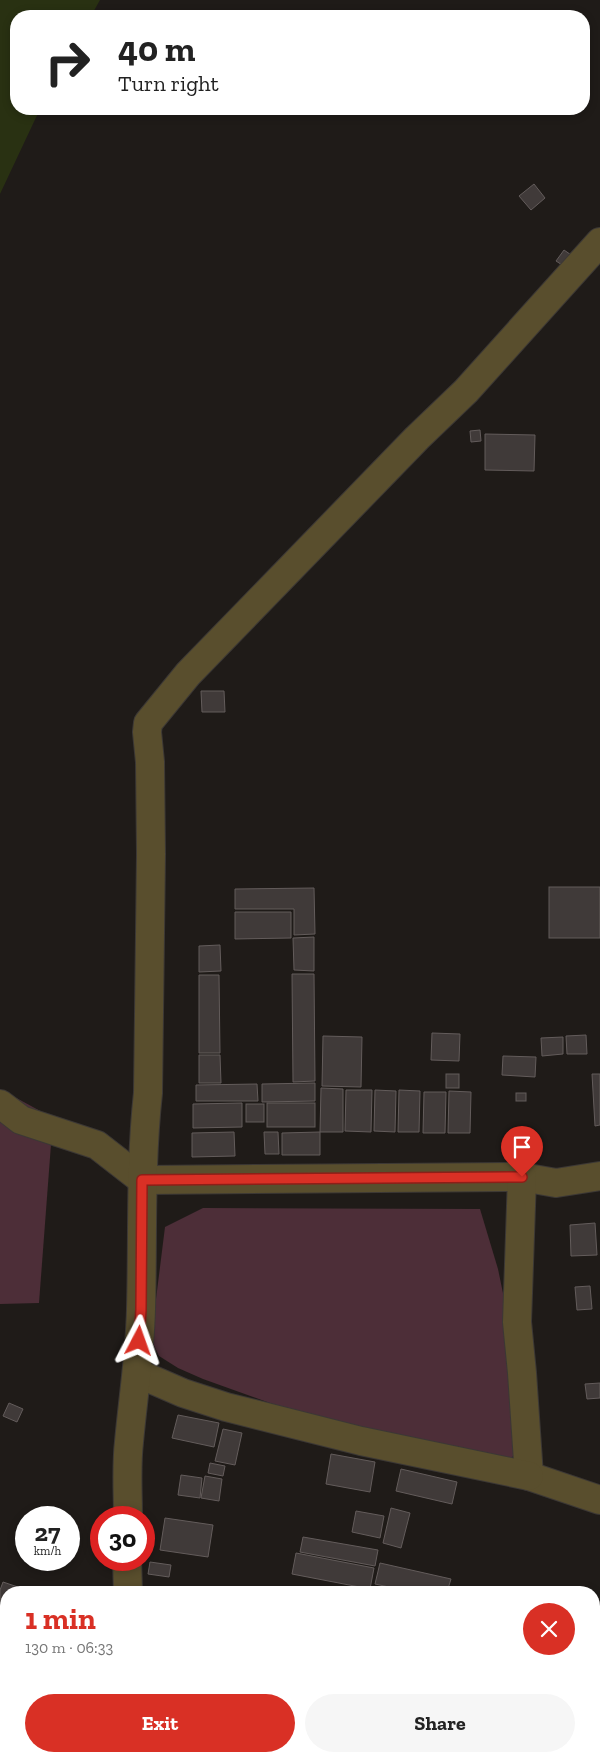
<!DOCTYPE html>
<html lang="en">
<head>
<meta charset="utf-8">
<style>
	:root { --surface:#fff; --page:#f6f6f6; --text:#222; --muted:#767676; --accent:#d93025 }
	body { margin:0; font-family:"Zilla Slab",serif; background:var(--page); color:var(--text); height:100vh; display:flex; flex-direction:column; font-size:19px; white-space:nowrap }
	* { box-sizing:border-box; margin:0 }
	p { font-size:16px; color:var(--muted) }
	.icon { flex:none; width:28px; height:28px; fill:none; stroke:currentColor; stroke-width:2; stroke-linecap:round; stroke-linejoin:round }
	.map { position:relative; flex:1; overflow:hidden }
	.details { position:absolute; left:0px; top:1586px; width:600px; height:176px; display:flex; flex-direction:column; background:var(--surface); border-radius:20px 20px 0 0; box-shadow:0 2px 8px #0003 }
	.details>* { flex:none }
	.banner { position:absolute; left:10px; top:10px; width:580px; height:105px; border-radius:20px; box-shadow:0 2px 8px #0003; background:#fff; color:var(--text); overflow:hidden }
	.speed { position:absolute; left:15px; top:1506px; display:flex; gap:10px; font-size:25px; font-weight:700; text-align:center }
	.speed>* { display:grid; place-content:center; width:65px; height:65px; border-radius:50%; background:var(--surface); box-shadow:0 2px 8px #0003; line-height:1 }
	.speed small { font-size:12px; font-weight:400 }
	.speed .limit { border:8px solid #d22; background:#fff; color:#111 }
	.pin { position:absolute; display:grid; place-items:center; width:42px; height:42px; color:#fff; margin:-51px -21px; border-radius:50% 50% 50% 0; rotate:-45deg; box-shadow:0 0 5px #0007 }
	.pin .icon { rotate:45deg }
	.me { position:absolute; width:55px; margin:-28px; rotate:4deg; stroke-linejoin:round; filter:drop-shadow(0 0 4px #0008) }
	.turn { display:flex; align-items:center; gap:18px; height:105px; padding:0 25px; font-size:22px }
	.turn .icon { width:65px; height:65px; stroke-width:2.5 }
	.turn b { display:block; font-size:35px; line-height:42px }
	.round { display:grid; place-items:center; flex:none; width:52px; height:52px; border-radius:26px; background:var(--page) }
	.head { display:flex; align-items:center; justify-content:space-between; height:85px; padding:0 25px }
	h1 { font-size:30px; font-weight:800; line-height:38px; color:var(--accent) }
	.cta { display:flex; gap:10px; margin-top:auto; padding:10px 25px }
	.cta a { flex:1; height:58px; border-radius:30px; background:var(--accent); color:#fff; font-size:20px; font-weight:800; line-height:58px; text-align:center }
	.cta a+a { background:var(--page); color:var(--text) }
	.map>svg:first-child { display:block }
	.green { fill:#4d2e38 }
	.water { fill:#293112 }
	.building { fill:#403a39; stroke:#635c5b }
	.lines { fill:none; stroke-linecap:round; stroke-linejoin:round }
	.minor-casing { stroke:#3c3835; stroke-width:30 }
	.secondary-casing { stroke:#3c3835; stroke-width:30 }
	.minor { stroke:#594e2d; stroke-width:28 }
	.secondary { stroke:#7c6934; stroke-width:28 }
	.route-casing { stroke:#8d1f18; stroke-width:12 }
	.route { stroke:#d93025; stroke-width:9 }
</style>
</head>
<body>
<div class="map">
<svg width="600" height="1762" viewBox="0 0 600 1762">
	<rect width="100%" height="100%" fill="#1f1b18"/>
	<g class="green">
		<path d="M0,1089L53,1118L39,1303L0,1304Z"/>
		<path d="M203,1208L480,1209L498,1269L512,1337L517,1448L512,1458L506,1464L354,1433L203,1379L178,1368L159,1356L151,1339L165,1227Z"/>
	</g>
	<path class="water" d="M0,0H100L91,16H16V109H40L0,194Z"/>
	<g class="building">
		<path d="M534,184L545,198L531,210L519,196Z"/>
		<path d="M564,250L577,259L570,270L556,261Z"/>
		<path d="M480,430L481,441L471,442L470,431Z"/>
		<path d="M485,434L535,435L534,471L485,470Z"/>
		<path d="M201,691H224L225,712H202Z"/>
		<rect x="549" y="887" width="51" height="51"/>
		<path d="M314,888L315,934L294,935V909H235V889Z"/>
		<path d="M235,912H291V938L235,939Z"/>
		<path d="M314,937V971L294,970L293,938Z"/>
		<path d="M220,945L221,971L199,972V946Z"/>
		<path d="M292,974H314L315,1081L293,1082Z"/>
		<path d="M199,975H219L220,1053H199Z"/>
		<path d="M432,1033L460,1034L459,1061L431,1060Z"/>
		<path d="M586,1035L587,1054H567L566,1036Z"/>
		<path d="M323,1036L362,1037L361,1087L322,1086Z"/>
		<path d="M563,1037V1054L542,1056L541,1038Z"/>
		<path d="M199,1055H220L221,1083H199Z"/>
		<path d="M503,1056L536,1057L535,1077L502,1075Z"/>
		<rect x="446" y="1074" width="13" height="14"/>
		<path d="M592,1074H600V1125L595,1126Z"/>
		<path d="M315,1083V1101L262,1102V1084Z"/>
		<path d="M257,1084L258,1101H196V1085Z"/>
		<path d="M321,1088L343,1089V1132H320Z"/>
		<path d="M346,1090H372L371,1132L345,1131Z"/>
		<path d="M375,1090L396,1091L395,1132L374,1131Z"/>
		<path d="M399,1090L420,1091L419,1132H398Z"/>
		<path d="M449,1091L471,1092L470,1133H448Z"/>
		<path d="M424,1092H446L445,1133H423Z"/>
		<rect x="516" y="1093" width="10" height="8"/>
		<path d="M242,1103V1127L193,1128V1104Z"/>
		<rect x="267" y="1103" width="48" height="24"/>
		<rect x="246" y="1104" width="18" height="18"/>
		<path d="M234,1132L235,1156L192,1157V1133Z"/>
		<path d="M264,1132H278L279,1154H265Z"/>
		<path d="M320,1132V1155H282V1133Z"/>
		<path d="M595,1223L597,1255L571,1256L570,1225Z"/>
		<path d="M590,1286L592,1309L577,1310L575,1287Z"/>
		<path d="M600,1383V1398L587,1399L585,1384Z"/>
		<path d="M9,1403L23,1409L17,1422L3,1416Z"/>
		<path d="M178,1415L219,1423L214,1447L172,1438Z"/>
		<path d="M223,1429L242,1433L235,1465L215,1461Z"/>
		<path d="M331,1454L375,1462L370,1492L326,1484Z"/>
		<path d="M210,1463L225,1466L223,1476L208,1473Z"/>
		<path d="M401,1469L457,1482L452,1504L396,1491Z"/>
		<path d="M181,1475L202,1478L200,1498L178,1495Z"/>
		<path d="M205,1476L222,1479L219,1501L201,1498Z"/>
		<path d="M391,1508L410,1513L401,1548L383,1543Z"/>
		<path d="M356,1511L384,1516L380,1538L352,1532Z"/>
		<path d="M165,1518L213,1525L208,1557L160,1550Z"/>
		<path d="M303,1537L378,1550L375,1566L300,1552Z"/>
		<path d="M296,1553L374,1568L370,1589L292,1574Z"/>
		<path d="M150,1562L171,1565L169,1577L148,1574Z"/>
		<path d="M380,1563L451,1579L447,1592H412L375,1584Z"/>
		<path d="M3,1582L18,1587L16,1592H6V1602L0,1600V1590Z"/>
		<path d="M34,1587L51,1589L50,1592H33Z"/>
		<path d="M37,1756H55L56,1762H37Z"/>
	</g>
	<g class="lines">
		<defs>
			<g id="minor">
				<path d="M0,1104L21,1120L97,1145L142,1180L522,1177L556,1183L600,1176"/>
				<path d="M522,1177L517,1322L522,1373L529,1476L600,1500"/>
				<path d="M137,1373L183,1393L226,1407L361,1441L529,1476"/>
				<path d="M128,1518C128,1492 126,1467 129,1442C133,1398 140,1354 141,1309C143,1237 140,1165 148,1093L151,854L150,762L147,732L148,723L188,674L417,438L466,391L600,242"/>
				<path d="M127,1560L128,1592"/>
				<path d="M129,1762V1756"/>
				<path d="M149,1762L216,1759L238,1762"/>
			</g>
			<path id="secondary" d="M596,1762L600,1681"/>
		</defs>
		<use href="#minor" class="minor-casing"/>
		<use href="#secondary" class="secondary-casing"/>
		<use href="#minor" class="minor"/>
		<use href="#secondary" class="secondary"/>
	</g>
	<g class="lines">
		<defs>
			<path id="route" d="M139,1341L141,1310L142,1180L522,1177"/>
		</defs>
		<use href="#route" class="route-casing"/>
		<use href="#route" class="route"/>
	</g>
</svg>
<div class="speed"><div>27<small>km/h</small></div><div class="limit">30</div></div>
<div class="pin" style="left:522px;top:1177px;background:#d93025"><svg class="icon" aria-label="arrive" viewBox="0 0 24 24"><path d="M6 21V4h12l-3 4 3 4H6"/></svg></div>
<svg class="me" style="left:139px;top:1341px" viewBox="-20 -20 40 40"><path d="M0-17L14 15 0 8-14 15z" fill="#d93025" stroke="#fff" stroke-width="4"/></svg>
<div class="banner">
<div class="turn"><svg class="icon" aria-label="right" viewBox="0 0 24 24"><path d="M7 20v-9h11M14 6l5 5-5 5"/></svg><div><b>40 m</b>Turn right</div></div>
</div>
<section class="details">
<div class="head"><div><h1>1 min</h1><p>130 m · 06:33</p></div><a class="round" style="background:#d93025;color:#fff"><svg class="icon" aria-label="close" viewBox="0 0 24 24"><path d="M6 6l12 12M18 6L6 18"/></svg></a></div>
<div class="cta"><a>Exit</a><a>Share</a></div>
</section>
</div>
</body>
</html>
